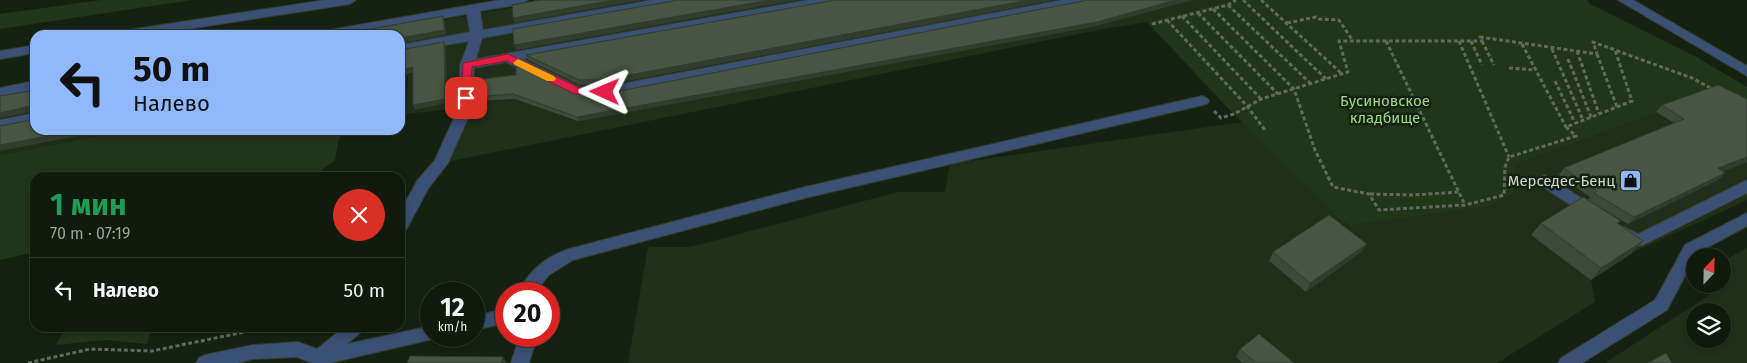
<!DOCTYPE html>
<html lang="ru">
<head>
<meta charset="utf-8">
<style>
	:root { --surface:#101a0d; --page:#1e271b; --text:#f1f3f6; --muted:#9ca19d; --line:#30382e }
	body { margin:0; font-family:"Fira Sans",sans-serif; background:var(--page); color:var(--text); height:100vh; display:flex; flex-direction:column; font-size:19px; white-space:nowrap }
	* { box-sizing:border-box; margin:0 }
	p { font-size:16px; color:var(--muted) }
	.icon { flex:none; width:28px; height:28px; fill:none; stroke:currentColor; stroke-width:2; stroke-linecap:round; stroke-linejoin:round }
	.map { position:relative; flex:1; overflow:hidden }
	.details { position:absolute; left:30px; top:172px; width:375px; height:160px; display:flex; flex-direction:column; background:var(--surface); border-radius:15px; box-shadow:0 2px 8px #0003,0 0 0 1px var(--line) }
	.details>* { flex:none }
	.top-card { position:absolute; left:30px; top:30px; width:375px; height:105px; border-radius:15px; box-shadow:0 2px 8px #0003,0 0 0 1px var(--line); background:#90b8fd; color:#111; overflow:hidden }
	.needle { width:32px; rotate:22deg }
	.buttons { position:absolute; left:1686px; top:248px; display:grid; gap:10px }
	.buttons a { display:grid; place-items:center; width:45px; height:45px; border-radius:50%; background:var(--surface); box-shadow:0 2px 8px #0003,0 0 0 1px var(--line); font-size:25px }
	.speed { position:absolute; left:420px; top:282px; display:flex; gap:10px; font-size:25px; font-weight:700; text-align:center }
	.speed>* { display:grid; place-content:center; width:65px; height:65px; border-radius:50%; background:var(--surface); box-shadow:0 2px 8px #0003,0 0 0 1px var(--line); line-height:1 }
	.speed small { font-size:12px; font-weight:400 }
	.speed .limit { border:8px solid #d22; background:#fff; color:#111 }
	.pin { position:absolute; display:grid; place-items:center; width:42px; height:42px; color:#fff; margin:-21px; border-radius:10px; box-shadow:0 2px 8px #0006 }
	.me { position:absolute; width:55px; margin:-28px; rotate:271deg; stroke-linejoin:round; filter:drop-shadow(0 0 4px #0008) }
	.turn { display:flex; align-items:center; gap:18px; height:105px; padding:0 20px; font-size:22px }
	.turn .icon { width:65px; height:65px; stroke-width:2.5 }
	.turn b { display:block; font-size:35px; line-height:42px }
	.round { display:grid; place-items:center; flex:none; width:52px; height:52px; border-radius:26px; background:var(--page) }
	.headline { display:flex; align-items:center; justify-content:space-between; height:85px; padding:0 20px }
	h1 { font-size:30px; font-weight:700; line-height:38px; color:#1e9e55 }
	ul { padding:0; list-style:none }
	li { display:flex; align-items:center; gap:15px; height:65px; padding:0 20px; border-top:1px solid var(--line) }
	li div { flex:1 }
	li b { display:block; font-size:19px }
	li em { font-style:normal }
	.map>svg:first-child { display:block }
	.built { fill:#202f19; fill-rule:evenodd }
	.green { fill:#213519 }
	.lines { fill:none; stroke-linecap:round; stroke-linejoin:round }
	.minor-casing { stroke:#333f2f; stroke-width:2 }
	.path { stroke:#606a5c; stroke-width:3; stroke-dasharray:4 2.5; stroke-linecap:butt }
	.minor { fill:#3b5075; fill-rule:evenodd }
	.wall { fill:#3d4939 }
	.shaded-wall { fill:#323c2e }
	.building { fill:#475542; stroke:#323c2e }
	.route { fill:#e11d48; stroke:#92132f }
	.slow { fill:#f59e0b }
	.labels { text-anchor:middle; stroke-width:5; stroke-linejoin:round; paint-order:stroke }
	.park-label { font-size:15px; fill:#9ed689; stroke:#162211 }
	.poi-label { font-size:15px; fill:#ced6cb; stroke:#162211; text-anchor:end }
</style>
</head>
<body>
<div class="map">
<svg width="1747" height="363" viewBox="0 0 1747 363">
	<rect width="100%" height="100%" fill="#162211"/>
	<g class="built">
		<path d="M556,0H1232L1147,22L1098,30L441,163L466,107L406,114L408,76L400,77V35H358Z"/>
		<path d="M35,93V130H128L0,155V100Z"/>
		<path d="M1712,93L1747,109V200L1632,253L1591,280L1595,302L1497,363H628L648,247H690L898,192H945L950,164L1243,122L1341,221L1350,225L1513,194L1516,168L1519,163Z"/>
		<path d="M1747,248V363H1605L1723,286V261ZM1695,311H1722V339H1695Z"/>
	</g>
	<g class="green">
		<path d="M101,0H192L0,29V14Z"/>
		<path d="M1232,0H1587L1590,4L1698,58L1747,87V109L1712,93L1519,163L1516,168L1513,194L1489,206L1350,225L1341,221L1225,105L1147,22Z"/>
		<path d="M128,130H344L338,142L335,160L313,177L35,178V252L0,260V155Z"/>
		<path d="M66,328H152L147,344L105,340L56,345Z"/>
	</g>
	<g class="lines">
		<defs>
			<g id="minor">
				<path d="M325,0H356L350,4L149,35H116L122,31Z"/>
				<path d="M500,0H528L522,4L480,11L483,30L652,0H680L674,4L482,38L476,59L808,0H836L830,4L522,59L580,87H605L1062,0H1088L1082,4L605,97L573,95L506,62L474,68L473,107L448,163L428,189L406,230L400,232V212L417,181L435,160L459,107L460,65L469,41L400,53V45L470,32L467,14L347,35H318L324,31Z"/>
				<path d="M1618,0H1633L1747,66V76Z"/>
				<path d="M35,45V53L0,59V51Z"/>
				<path d="M35,81V91L0,98V88Z"/>
				<path d="M1202,96L1207,98L1209,101L1207,104L805,198L573,260L549,275L534,294H517C528,272 546,256 569,249L805,187Z"/>
				<path d="M35,113V123L0,130V120Z"/>
				<path d="M1545,175L1597,208L1600,212L1597,216L1592,218L1587,216L1540,185L1538,181L1540,177Z"/>
				<path d="M1747,180V193L1643,245C1633,248 1621,242 1616,233L1618,229L1624,227L1638,234Z"/>
				<path d="M1747,213V226L1697,253L1667,310L1582,363H1558L1561,358L1655,300L1685,245Z"/>
				<path d="M506,309V323L474,330V316Z"/>
				<path d="M431,326V336H438L437,338L330,363H312L297,357L253,359L238,363H196L199,358L205,355L253,345L298,342L317,349L343,328H363L360,333L347,344Z"/>
				<path d="M514,336H531L535,344L529,363H511L517,344Z"/>
			</g>
		</defs>
		<use href="#minor" class="minor-casing"/>
		<g class="path">
			<path d="M1243,0L1326,79"/>
			<path d="M1261,0L1341,73"/>
			<path d="M1228,5L1310,83"/>
			<path d="M1213,9L1294,89L1315,150L1333,187L1369,194L1379,210L1465,205L1504,195L1505,167L1509,157L1576,136L1566,127L1632,101L1615,50"/>
			<path d="M1198,13L1278,94"/>
			<path d="M1182,16L1261,99"/>
			<path d="M1167,20L1247,106L1265,130"/>
			<path d="M1287,23L1316,17L1319,19L1339,20L1353,41"/>
			<path d="M1152,24L1228,5L1236,0"/>
			<path d="M1386,41L1465,205"/>
			<path d="M1459,41L1509,157"/>
			<path d="M1471,41L1482,65"/>
			<path d="M1482,41L1494,65"/>
			<path d="M1522,44L1566,127"/>
			<path d="M1552,49L1583,120"/>
			<path d="M1577,51L1599,114"/>
			<path d="M1597,54L1617,107"/>
			<path d="M1568,59L1591,117"/>
			<path d="M1509,68L1535,70"/>
			<path d="M1555,81L1575,123"/>
			<path d="M1214,111L1221,118L1234,114L1261,99L1348,72L1339,41H1482L1480,37L1597,54L1593,42L1692,78L1714,90"/>
			<path d="M1370,194L1413,195L1459,192"/>
			<path d="M28,363L90,349L152,351L264,328"/>
		</g>
		<use href="#minor" class="minor"/>
	</g>
	<g class="wall">
		<path d="M832,0H1052L605,85H580L528,60L526,55L830,1Z"/>
		<path d="M1083,1L1096,26L578,121L515,99L475,101L473,97V80L571,92L604,94Z"/>
		<path d="M1747,99V162L1723,171L1725,173L1718,180L1628,224L1588,200L1590,197L1559,175L1564,168L1674,123L1656,112L1662,105Z"/>
		<path d="M1541,223L1618,224L1632,253L1591,280L1531,235Z"/>
		<path d="M1367,244L1361,252L1306,292L1269,261L1273,252Z"/>
		<path d="M1240,349L1294,363H1242L1236,357Z"/>
	</g>
	<g class="shaded-wall">
		<path d="M613,0H641L514,23L513,18Z"/>
		<path d="M770,0H797L516,50L514,45Z"/>
		<path d="M1028,0H1052L605,85L603,80Z"/>
		<path d="M1176,0H1193L1096,26L578,121L577,117Z"/>
		<path d="M443,16L445,21L446,35L400,43V38Z"/>
		<path d="M444,42L446,47L447,103L415,110L413,105Z"/>
		<path d="M413,67L415,72L400,75V70Z"/>
		<path d="M30,106L35,111L0,118V113Z"/>
		<path d="M80,130H109L0,151V145Z"/>
		<path d="M1747,157V162L1712,175L1718,168Z"/>
		<path d="M1725,173L1718,180L1628,224L1634,217Z"/>
		<path d="M1643,241L1632,253L1591,280L1601,268Z"/>
		<path d="M1367,244L1361,252L1306,292L1310,283Z"/>
		<path d="M503,357L507,363H501Z"/>
	</g>
	<g class="building">
		<path d="M540,0H613L513,18L512,5Z"/>
		<path d="M675,0H770L514,45L513,29L673,1Z"/>
		<path d="M832,0H1028L603,80H579L526,55L830,1Z"/>
		<path d="M1085,0H1176L1097,22L577,117L513,94L473,97V80L516,75V65L571,92L604,94L1083,1Z"/>
		<path d="M443,16L444,30L400,38V35H338Z"/>
		<path d="M444,42L445,99L413,105V67L400,70V50Z"/>
		<path d="M1718,85L1747,99V157L1718,168L1725,173L1634,217L1594,193L1597,191L1564,168L1684,119L1662,105Z"/>
		<path d="M35,90V130H80L0,145V126L31,120L33,108L30,106L0,113V96Z"/>
		<path d="M1583,197L1621,221L1617,223L1643,241L1601,268L1541,223Z"/>
		<path d="M1329,215L1367,244L1310,283L1273,252Z"/>
		<path d="M1259,334L1294,363H1256L1240,349Z"/>
		<path d="M1666,353L1672,363H1648Z"/>
		<path d="M410,356L503,357L501,363H407Z"/>
	</g>
	<path class="route" d="M508,54L580,88L605,89L610,92L605,96L575,94L507,61L472,67L471,98L470,100H462L461,98L463,63Z"/>
	<path class="slow" d="M518,59L554,76L556,79L554,81H547L515,65L513,63Z"/>
	<defs>
		<symbol id="shop-square" viewBox="-11 -11 22 22"><rect x="-9" y="-9" width="18" height="18" rx="4" fill="#90b8fd" stroke="#162211"/><path d="M-5-2.5h2.3a2.7 3.5 0 0 1 5.4 0H5L5.5 6h-11ZM-1.5-2.5h3a1.5 2.3 0 0 0-3 0Z" fill="#111"/></symbol>
	</defs>
	<g fill-rule="evenodd">
		<use href="#shop-square" x="1618" y="168" width="25" height="25"/>
	</g>
	<g class="labels">
		<g class="park-label">
			<text x="1385" y="106">Бусиновское<tspan x="1385" dy="17">кладбище</tspan></text>
		</g>
		<g class="poi-label">
			<text x="1615" y="186">Мерседес-Бенц</text>
		</g>
	</g>
</svg>
<div class="buttons">
<a><svg class="needle" viewBox="-14 -14 28 28"><path d="M0-13l5 13h-10z" fill="#e53935"/><path d="M0 13l5-13h-10z" fill="#9ca19d"/></svg></a>
<a><svg class="icon" aria-label="layers" viewBox="0 0 24 24"><path d="M12 4l9 5-9 5-9-5zM3 14l9 5 9-5"/></svg></a>
</div>
<div class="speed"><div>12<small>km/h</small></div><div class="limit">20</div></div>
<div class="pin" style="left:466px;top:98px;background:#d93025"><svg class="icon" aria-label="arrive" viewBox="0 0 24 24"><path d="M6 21V4h12l-3 4 3 4H6"/></svg></div>
<svg class="me" style="left:605px;top:92px" viewBox="-20 -20 40 40"><path d="M0-17L14 15 0 8-14 15z" fill="#e11d48" stroke="#fff" stroke-width="4"/></svg>
<div class="top-card">
<div class="turn"><svg class="icon" aria-label="left" viewBox="0 0 24 24"><path d="M17 20v-9H6M10 6l-5 5 5 5"/></svg><div><b>50 m</b>Налево</div></div>
</div>
<section class="details">
<div class="headline"><div><h1>1 мин</h1><p>70 m · 07:19</p></div><a class="round" style="background:#d93025;color:#fff"><svg class="icon" aria-label="close" viewBox="0 0 24 24"><path d="M6 6l12 12M18 6L6 18"/></svg></a></div>
<ul>
<li><svg class="icon" aria-label="left" viewBox="0 0 24 24"><path d="M17 20v-9H6M10 6l-5 5 5 5"/></svg><div><b>Налево</b></div><em>50 m</em></li>
</ul>
</section>
</div>
</body>
</html>
